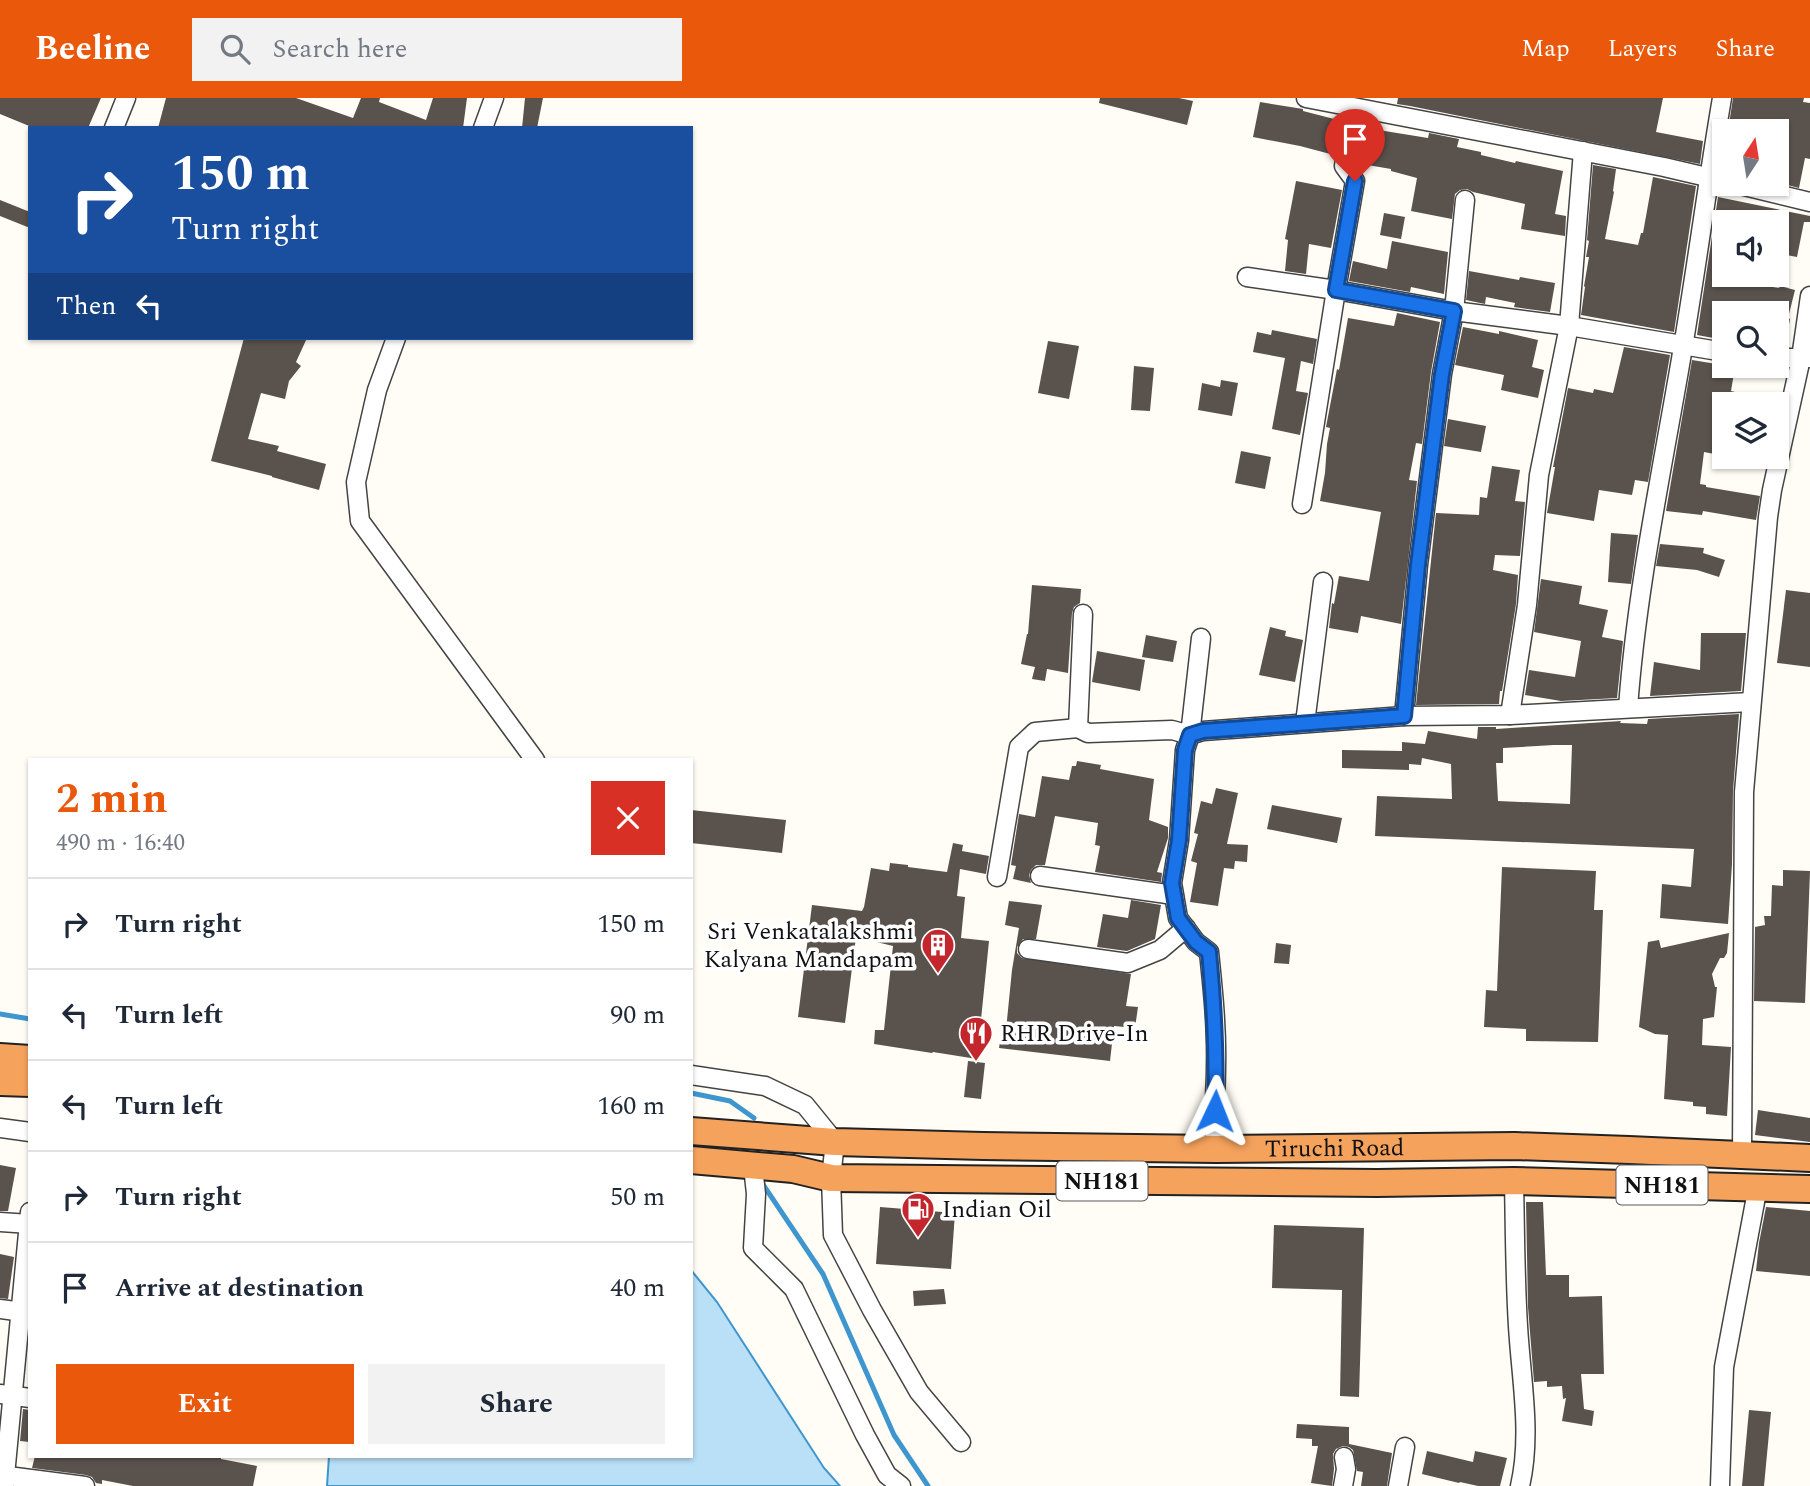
<!DOCTYPE html>
<html lang="en">
<head>
<meta charset="utf-8">
<style>
	:root { --surface:#fff; --page:#f2f2f3; --text:#1f2937; --muted:#747a83; --line:#e0e1e3; --accent:#ea580c }
	body { margin:0; font-family:Spectral,serif; background:var(--page); color:var(--text); height:100vh; display:flex; flex-direction:column; font-size:26px; white-space:nowrap }
	* { box-sizing:border-box; margin:0 }
	p { font-size:23px; color:var(--muted) }
	.icon { flex:none; width:38px; height:38px; fill:none; stroke:currentColor; stroke-width:2; stroke-linecap:round; stroke-linejoin:round }
	.map { position:relative; flex:1; overflow:hidden }
	.sheet { position:absolute; left:28px; top:660px; width:665px; height:700px; display:flex; flex-direction:column; background:var(--surface); border-radius:0px; box-shadow:0 2px 5px #0004 }
	.sheet>* { flex:none }
	.top-card { position:absolute; left:28px; top:28px; width:665px; height:214px; border-radius:0px; box-shadow:0 2px 5px #0004; background:#1a4fa0; color:#fff; overflow:hidden }
	.needle { width:46px; rotate:12deg }
	.buttons { position:absolute; left:1712px; top:21px; display:grid; gap:14px }
	.buttons a { display:grid; place-items:center; width:77px; height:77px; border-radius:0px; background:var(--surface); box-shadow:0 2px 5px #0004; font-size:35px }
	.pin { position:absolute; display:grid; place-items:center; width:60px; height:60px; color:#fff; margin:-72px -30px; border-radius:50% 50% 50% 0; rotate:-45deg; box-shadow:0 0 7px #0007 }
	.pin .icon { rotate:45deg }
	.me { position:absolute; width:77px; margin:-38px; rotate:2deg; stroke-linejoin:round; filter:drop-shadow(0 0 5px #0008) }
	.turn { display:flex; align-items:center; gap:24px; height:147px; padding:0 28px; font-size:32px }
	.turn .icon { width:91px; height:91px; stroke-width:2.5 }
	.turn b { display:block; font-size:49px; line-height:60px }
	.then { display:flex; align-items:center; height:66px; padding:0 28px; background:#0003; gap:14px; font-size:26px }
	.round { display:grid; place-items:center; flex:none; width:74px; height:74px; border-radius:0px; background:var(--page) }
	.head { display:flex; align-items:center; justify-content:space-between; height:119px; padding:0 28px }
	h1 { font-size:42px; font-weight:700; line-height:52px; color:var(--accent) }
	.action { display:flex; gap:14px; margin-top:auto; padding:14px 28px }
	.action a { flex:1; height:80px; border-radius:0px; background:var(--accent); color:#fff; font-size:28px; font-weight:700; line-height:80px; text-align:center }
	.action a+a { background:var(--page); color:var(--text) }
	ul { padding:0; list-style:none }
	li { display:flex; align-items:center; gap:21px; height:91px; padding:0 28px; border-top:2px solid var(--line) }
	li div { flex:1 }
	li b { display:block; font-size:26px }
	li em { font-style:normal }
	header { display:flex; align-items:center; gap:42px; box-sizing:border-box; height:98px; padding:0 35px; background:var(--accent); color:#fff }
	header strong { font-size:33px }
	nav { display:flex; gap:38px; margin-inline-start:auto; font-size:24px }
	.search { width:490px; height:63px; background:var(--page); display:flex; align-items:center; gap:18px; box-sizing:border-box; padding:0 24px; border-radius:0px; color:var(--muted); font-size:26px }
	.map>svg:first-child { display:block }
	.water { fill:#b9e0f7; stroke:#3f96cf; stroke-width:2 }
	.lines { fill:none; stroke-linecap:round; stroke-linejoin:round }
	.stream { stroke:#3f96cf; stroke-width:5 }
	.building { fill:#5a524d; fill-rule:evenodd }
	.minor-casing { stroke:#444; stroke-width:21 }
	.highway-casing { stroke:#222; stroke-width:30 }
	.minor { stroke:#fff; stroke-width:18 }
	.highway { stroke:#f5a25d; stroke-width:26 }
	.route-casing { stroke:#114b97; stroke-width:18 }
	.route { stroke:#1a73e8; stroke-width:12 }
	.labels { text-anchor:middle; stroke-width:7; stroke-linejoin:round; paint-order:stroke }
	.shield { fill:#fff; stroke:#585858; stroke-width:2 }
	.shield-label { font-size:23px; font-weight:bold; fill:#111 }
	.poi-label { font-size:24px; fill:#111; stroke:#fff; text-anchor:start }
	.street-label { font-size:24px; fill:#111; stroke:#fff }
</style>
</head>
<body>
<header>
<strong>Beeline</strong>
<div class="search"><svg class="icon" aria-label="search" viewBox="0 0 24 24"><circle cx="10" cy="10" r="6"/><path d="M15 15l6 6"/></svg>Search here</div>
<nav><a>Map</a><a>Layers</a><a>Share</a></nav>
</header>
<div class="map">
<svg width="1810" height="1388" viewBox="0 0 1810 1388">
	<rect width="100%" height="100%" fill="#fffdf5"/>
	<path class="water" d="M691,1172L717,1204L824,1370L840,1388H327L329,1358H691Z"/>
	<g class="lines">
		<g class="stream">
			<path d="M0,916L30,921"/>
			<path d="M691,995L730,1003L754,1020"/>
			<path d="M762,1085L823,1176L894,1337L928,1388"/>
		</g>
	</g>
	<g class="building">
		<path d="M0,0H101L88,30H34L0,16Z"/>
		<path d="M166,0H296L353,20L361,0H380L379,4L426,22L433,0H467L463,30H158Z"/>
		<path d="M525,0H543L537,30H522Z"/>
		<path d="M1100,0H1179L1193,3L1187,27L1099,5Z"/>
		<path d="M1398,0H1663L1656,34L1703,43L1700,66L1410,8L1397,6Z"/>
		<path d="M1733,0H1804L1803,4L1810,5V61L1805,60L1799,90L1776,84V33H1728Z"/>
		<path d="M1260,4L1303,11V13L1338,22L1340,18L1334,57L1300,48L1253,39Z"/>
		<path d="M1363,22L1367,23L1366,30L1428,40L1429,35L1459,41L1457,49L1481,54V57L1515,65L1516,63L1563,73L1555,116L1566,118L1565,138L1521,131L1525,106L1473,94L1467,91L1460,92L1455,96L1452,121L1411,113L1417,80L1391,73V71L1356,65Z"/>
		<path d="M1593,67L1616,71L1613,93L1614,94L1605,141L1638,147L1641,135H1643L1653,79L1696,88L1674,234L1581,217L1585,189L1584,188L1589,159H1586L1589,143L1587,142Z"/>
		<path d="M1296,83L1342,92L1331,150L1309,146L1306,176L1285,173L1288,142L1285,141Z"/>
		<path d="M1718,99L1810,118V124H1804L1797,159L1776,155V124H1724V177H1749L1747,185L1779,190L1780,188L1795,192L1788,220L1790,221L1785,249H1776V215L1742,211L1741,214L1724,210V242L1697,237Z"/>
		<path d="M0,102L30,114V130L0,118Z"/>
		<path d="M1384,115L1405,119L1401,141L1380,137Z"/>
		<path d="M1392,143L1448,154L1444,196L1411,189L1410,194L1349,183L1353,163L1387,171Z"/>
		<path d="M1469,173L1519,182L1520,179L1555,185L1550,214L1514,209L1515,205L1486,199L1485,206L1466,202Z"/>
		<path d="M1397,215L1440,224L1431,274L1422,346L1416,345L1409,382L1417,383L1401,526L1361,518L1358,535L1329,530L1332,505L1334,506L1339,478L1369,483L1381,414L1320,403L1325,375L1327,346L1330,330L1326,329L1337,271L1339,272L1348,220L1394,228Z"/>
		<path d="M1463,229L1499,236V233L1538,242L1532,269L1544,272L1538,300L1501,292L1504,277L1455,267Z"/>
		<path d="M1272,232L1317,241L1313,266L1301,263L1296,293L1308,295L1300,337L1272,331L1285,260L1253,254L1257,234L1271,237Z"/>
		<path d="M244,240H307L296,264L301,268L289,283L285,301L261,295L248,341L279,348L277,353L326,366L319,392L272,379V378L211,363Z"/>
		<path d="M1048,243L1079,248L1069,301L1038,295Z"/>
		<path d="M1624,249L1670,257L1648,384L1635,382L1632,397L1599,392L1594,423L1547,415L1555,369H1553L1568,290L1593,295L1594,291L1613,295Z"/>
		<path d="M1692,262L1735,269L1731,293L1764,301V306H1723L1719,330L1724,331L1720,357L1704,354L1700,386L1706,387V389L1760,398L1756,422L1703,413L1702,417L1666,413Z"/>
		<path d="M1134,268L1154,270L1150,313L1131,312Z"/>
		<path d="M1221,282L1238,285L1232,318L1198,312L1202,285L1220,289Z"/>
		<path d="M1448,321L1486,328L1481,354L1444,348Z"/>
		<path d="M1241,353L1271,359L1265,391L1235,385Z"/>
		<path d="M1492,368L1520,372L1515,403L1525,404L1520,458L1495,457L1493,472L1518,477L1516,506L1502,593H1500L1499,606L1416,607L1436,415L1479,417L1480,399L1487,400Z"/>
		<path d="M1611,435L1638,437L1631,486L1608,484Z"/>
		<path d="M1660,446L1704,450L1703,455L1725,462L1719,479L1697,472L1656,468Z"/>
		<path d="M1541,481L1582,488L1579,506L1608,512L1602,539L1623,543L1617,600L1561,603L1525,597L1529,572L1575,579L1581,543L1534,534Z"/>
		<path d="M1032,487L1081,491L1080,505L1074,509L1072,515L1068,575L1047,571L1045,583L1032,581L1035,569L1021,566L1027,536H1028Z"/>
		<path d="M1786,492L1810,495V569L1777,565Z"/>
		<path d="M1270,529L1286,533L1285,538L1303,542L1295,584L1259,577Z"/>
		<path d="M1701,535H1746L1741,593L1650,598L1654,564L1700,572Z"/>
		<path d="M1146,537L1177,543L1173,564L1142,559Z"/>
		<path d="M1097,553L1145,562L1140,593L1092,584Z"/>
		<path d="M1739,616L1733,693L1732,766L1728,826L1660,820L1662,786L1691,789L1694,751L1375,738L1377,698L1452,701L1451,666L1422,660L1421,667L1409,666V672L1342,670V652L1402,653V644L1425,646L1428,633L1477,641L1478,629H1496V631L1621,623L1620,625L1647,626L1648,621ZM1554,647H1572L1570,706L1498,703L1496,665H1503V650Z"/>
		<path d="M1077,663L1101,667L1100,671L1154,681L1149,722L1168,729V740L1157,774L1162,775L1161,784L1095,774L1100,748L1095,747L1098,725L1055,718L1045,767H1036L1031,772L1029,777L1031,785L1013,781L1016,768L1011,767L1019,716L1035,719L1042,678L1069,682L1072,668H1076Z"/>
		<path d="M1216,690L1238,695L1227,746L1248,747L1247,764L1235,763L1234,771L1224,770L1218,808L1190,804L1197,765L1191,763L1198,736L1194,735L1201,703L1212,706Z"/>
		<path d="M1272,707L1342,720L1337,745L1267,731Z"/>
		<path d="M691,712L786,722L782,755L691,745Z"/>
		<path d="M953,745L963,747L962,753L989,758L986,776L960,771L957,798L965,799L961,840L989,843L977,961L933,954L932,955L874,946L875,932H884L893,848L856,839L845,925L798,919L812,807L862,813L864,809L871,770L889,773L890,765L908,767V769L947,774Z"/>
		<path d="M1502,769L1596,773L1594,812H1603L1598,944L1526,943V931L1484,929L1486,892L1497,893Z"/>
		<path d="M1783,772L1810,773L1805,905L1754,903L1755,829L1765,827L1764,818H1771L1772,787L1783,788Z"/>
		<path d="M1131,802L1161,807L1155,841L1127,853L1097,849L1103,816L1128,820Z"/>
		<path d="M1009,803L1042,807L1036,841H1023L1017,849V855L1022,860L1131,876L1126,908L1138,909L1135,930L1114,928L1110,963L999,950L1002,932H1006L1012,872L1019,830L1005,827Z"/>
		<path d="M1729,835L1727,855L1724,860H1720L1712,876L1715,889H1717L1714,919L1703,921L1702,947L1731,949L1727,1018L1706,1016V1009L1693,1008V1004L1664,1001L1668,937L1655,936L1639,929L1648,844L1659,842L1661,850Z"/>
		<path d="M1276,845L1291,847L1289,866L1274,865Z"/>
		<path d="M968,963L985,965L981,1001L964,999Z"/>
		<path d="M1758,1012L1810,1020V1044L1755,1037Z"/>
		<path d="M0,1067L16,1070L8,1113H0Z"/>
		<path d="M1526,1104H1543L1546,1177H1569V1199L1602,1198L1604,1276H1581L1584,1311L1594,1313L1592,1328L1562,1323L1566,1300L1563,1301L1562,1288L1547,1289V1283L1534,1284L1528,1209Z"/>
		<path d="M880,1109L955,1115L951,1171L876,1166Z"/>
		<path d="M1766,1109L1810,1113V1178L1756,1173L1759,1145Z"/>
		<path d="M1274,1127L1364,1130L1359,1299L1340,1298L1342,1192L1272,1190Z"/>
		<path d="M0,1156L14,1159L8,1201L0,1200Z"/>
		<path d="M944,1191L946,1206L914,1208L913,1193Z"/>
		<path d="M23,1311L30,1312V1344L20,1343Z"/>
		<path d="M1749,1312L1771,1314L1764,1388H1742Z"/>
		<path d="M1297,1326L1349,1329V1346L1392,1355L1387,1388H1361L1363,1374L1357,1373L1353,1352L1349,1349L1343,1348L1336,1351L1333,1356L1334,1371L1332,1388L1311,1385L1318,1348H1312V1341L1296,1340Z"/>
		<path d="M1427,1353L1473,1364L1475,1353L1507,1360L1500,1388H1478L1460,1384L1459,1385L1422,1376Z"/>
		<path d="M35,1358H221V1361L257,1368L253,1388H133L102,1382V1386L96,1385L92,1379L86,1377L32,1370Z"/>
	</g>
	<g class="lines">
		<defs>
			<g id="minor">
				<path d="M1306,0L1664,69L1724,83"/>
				<path d="M114,30L126,0"/>
				<path d="M483,30L494,0"/>
				<path d="M1736,86L1810,104"/>
				<path d="M1247,179L1336,192L1454,213L1569,228L1724,254"/>
				<path d="M396,240L377,292L356,384L360,423L535,662"/>
				<path d="M1776,260H1801L1810,198"/>
				<path d="M1302,406L1336,192L1355,83L1344,68L1353,10"/>
				<path d="M1083,516L1078,630L1088,635L1172,632L1190,637L1201,540"/>
				<path d="M1628,610C1636,500 1658,392 1677,284C1694,189 1706,94 1722,0"/>
				<path d="M1510,617L1527,507L1539,377L1569,228L1583,53"/>
				<path d="M1404,618L1418,467L1442,276L1454,213L1465,102"/>
				<path d="M1305,625L1323,484"/>
				<path d="M1040,778L1174,797"/>
				<path d="M997,779L1019,649L1035,634L1078,630"/>
				<path d="M1028,851L1128,865L1160,852L1186,830"/>
				<path d="M691,977L765,988L805,1007L835,1044L831,1080L833,1137L872,1212L919,1294L961,1344"/>
				<path d="M0,1030L30,1034"/>
				<path d="M1216,1051C1212,1024 1216,996 1216,969C1217,931 1213,892 1209,854L1196,844L1178,820L1172,785L1179,742L1185,652L1190,637L1203,633L1404,618L1510,617L1751,604"/>
				<path d="M1742,1057L1744,694L1768,419L1772,392L1801,260H1810"/>
				<path d="M753,1068L756,1096L753,1150L794,1191L865,1337L887,1377L901,1388"/>
				<path d="M1514,1083C1515,1131 1515,1180 1518,1228C1521,1281 1532,1336 1520,1388"/>
				<path d="M0,1124L30,1126"/>
				<path d="M0,1211L30,1215"/>
				<path d="M0,1296L30,1300"/>
				<path d="M0,1377L85,1388"/>
				<path d="M4,1388L30,1114"/>
				<path d="M1343,1388L1346,1371L1344,1359"/>
				<path d="M1398,1388L1405,1349"/>
				<path d="M1720,1388L1724,1269L1758,1088"/>
			</g>
			<g id="highway">
				<path d="M0,959L30,961"/>
				<path d="M0,984L30,985"/>
				<path id="s1" d="M691,1033L835,1044L983,1048L1216,1051L1515,1048L1629,1052L1810,1060"/>
				<path d="M691,1062L793,1071L831,1080L1377,1085L1514,1083L1810,1091"/>
			</g>
		</defs>
		<use href="#minor" class="minor-casing"/>
		<use href="#highway" class="highway-casing"/>
		<use href="#minor" class="minor"/>
		<use href="#highway" class="highway"/>
	</g>
	<g class="lines">
		<defs>
			<path id="route" d="M1215,1013C1217,960 1214,907 1209,854L1196,844L1178,820L1172,785L1179,742L1185,652L1190,637L1203,633L1404,618L1418,467L1442,276L1454,213L1336,192L1355,83"/>
		</defs>
		<use href="#route" class="route-casing"/>
		<use href="#route" class="route"/>
	</g>
	<defs>
		<symbol id="building-pin" viewBox="-11 -11 22 30"><path d="M0 17L-7.5 6A9.5 9.5 0 1 1 7.5 6Z" fill="#c4262e" stroke="#fff"/><path d="M-4-6H4V6H1V3H-1V6H-4ZM-2.5-4.3h1.7v1.8h-1.7ZM.8-4.3h1.7v1.8H.8ZM-2.5-1h1.7V.8h-1.7ZM.8-1h1.7V.8H.8Z" fill="#fff"/></symbol>
		<symbol id="restaurant-pin" viewBox="-11 -11 22 30"><path d="M0 17L-7.5 6A9.5 9.5 0 1 1 7.5 6Z" fill="#c4262e" stroke="#fff"/><path d="M-5-6h1v4h1v-4h1v4h1v-4h1v5L-1.5 .5V6h-2V.5L-5-1ZM5-6V6H3V1.5H1.5Q1.5-4 5-6Z" fill="#fff"/></symbol>
		<symbol id="fuel-pin" viewBox="-11 -11 22 30"><path d="M0 17L-7.5 6A9.5 9.5 0 1 1 7.5 6Z" fill="#c4262e" stroke="#fff"/><path d="M-5.5-6h7V0h2V4h1.3V-2.5L3-4.5l.8-.8L6-3V5H2.5V1h-1V6h-7ZM-4.2-4.7v3.2H.2V-4.7Z" fill="#fff"/></symbol>
	</defs>
	<g fill-rule="evenodd">
		<use href="#building-pin" x="919" y="828" width="38" height="52"/>
		<use href="#restaurant-pin" x="957" y="916" width="38" height="52"/>
		<use href="#fuel-pin" x="899" y="1092" width="38" height="52"/>
	</g>
	<g class="labels">
		<g class="shield">
			<rect x="1056.5" y="1063.5" width="91" height="39" rx="5"/>
			<rect x="1616.5" y="1067.5" width="91" height="39" rx="5"/>
		</g>
		<g class="shield-label">
			<text x="1102" y="1091">NH181</text>
			<text x="1662" y="1095">NH181</text>
		</g>
		<g class="poi-label">
			<text x="914" y="841" text-anchor="end">Sri Venkatalakshmi<tspan x="914" dy="28">Kalyana Mandapam</tspan></text>
			<text x="1000" y="943">RHR Drive-In</text>
			<text x="942" y="1119">Indian Oil</text>
		</g>
		<g class="street-label">
			<text dy="8" stroke="none"><textPath href="#s1" startOffset="644">Tiruchi Road</textPath></text>
		</g>
	</g>
</svg>
<div class="buttons">
<a><svg class="needle" viewBox="-14 -14 28 28"><path d="M0-13l5 13h-10z" fill="#e53935"/><path d="M0 13l5-13h-10z" fill="#747a83"/></svg></a>
<a><svg class="icon" aria-label="sound" viewBox="0 0 24 24"><path d="M4 9h4l5-4v14l-5-4H4zM17 9q2 3 0 6"/></svg></a>
<a><svg class="icon" aria-label="search" viewBox="0 0 24 24"><circle cx="10" cy="10" r="6"/><path d="M15 15l6 6"/></svg></a>
<a><svg class="icon" aria-label="layers" viewBox="0 0 24 24"><path d="M12 4l9 5-9 5-9-5zM3 14l9 5 9-5"/></svg></a>
</div>
<div class="pin" style="left:1355px;top:83px;background:#d93025"><svg class="icon" aria-label="arrive" viewBox="0 0 24 24"><path d="M6 21V4h12l-3 4 3 4H6"/></svg></div>
<svg class="me" style="left:1215px;top:1013px" viewBox="-20 -20 40 40"><path d="M0-17L14 15 0 8-14 15z" fill="#1a73e8" stroke="#fff" stroke-width="4"/></svg>
<div class="top-card">
<div class="turn"><svg class="icon" aria-label="right" viewBox="0 0 24 24"><path d="M7 20v-9h11M14 6l5 5-5 5"/></svg><div><b>150 m</b>Turn right</div></div>
<div class="then">Then<svg class="icon" aria-label="left" viewBox="0 0 24 24"><path d="M17 20v-9H6M10 6l-5 5 5 5"/></svg></div>
</div>
<section class="sheet">
<div class="head"><div><h1>2 min</h1><p>490 m · 16:40</p></div><a class="round" style="background:#d93025;color:#fff"><svg class="icon" aria-label="close" viewBox="0 0 24 24"><path d="M6 6l12 12M18 6L6 18"/></svg></a></div>
<ul>
<li><svg class="icon" aria-label="right" viewBox="0 0 24 24"><path d="M7 20v-9h11M14 6l5 5-5 5"/></svg><div><b>Turn right</b></div><em>150 m</em></li>
<li><svg class="icon" aria-label="left" viewBox="0 0 24 24"><path d="M17 20v-9H6M10 6l-5 5 5 5"/></svg><div><b>Turn left</b></div><em>90 m</em></li>
<li><svg class="icon" aria-label="left" viewBox="0 0 24 24"><path d="M17 20v-9H6M10 6l-5 5 5 5"/></svg><div><b>Turn left</b></div><em>160 m</em></li>
<li><svg class="icon" aria-label="right" viewBox="0 0 24 24"><path d="M7 20v-9h11M14 6l5 5-5 5"/></svg><div><b>Turn right</b></div><em>50 m</em></li>
<li><svg class="icon" aria-label="arrive" viewBox="0 0 24 24"><path d="M6 21V4h12l-3 4 3 4H6"/></svg><div><b>Arrive at destination</b></div><em>40 m</em></li>
</ul>
<div class="action"><a>Exit</a><a>Share</a></div>
</section>
</div>
</body>
</html>
